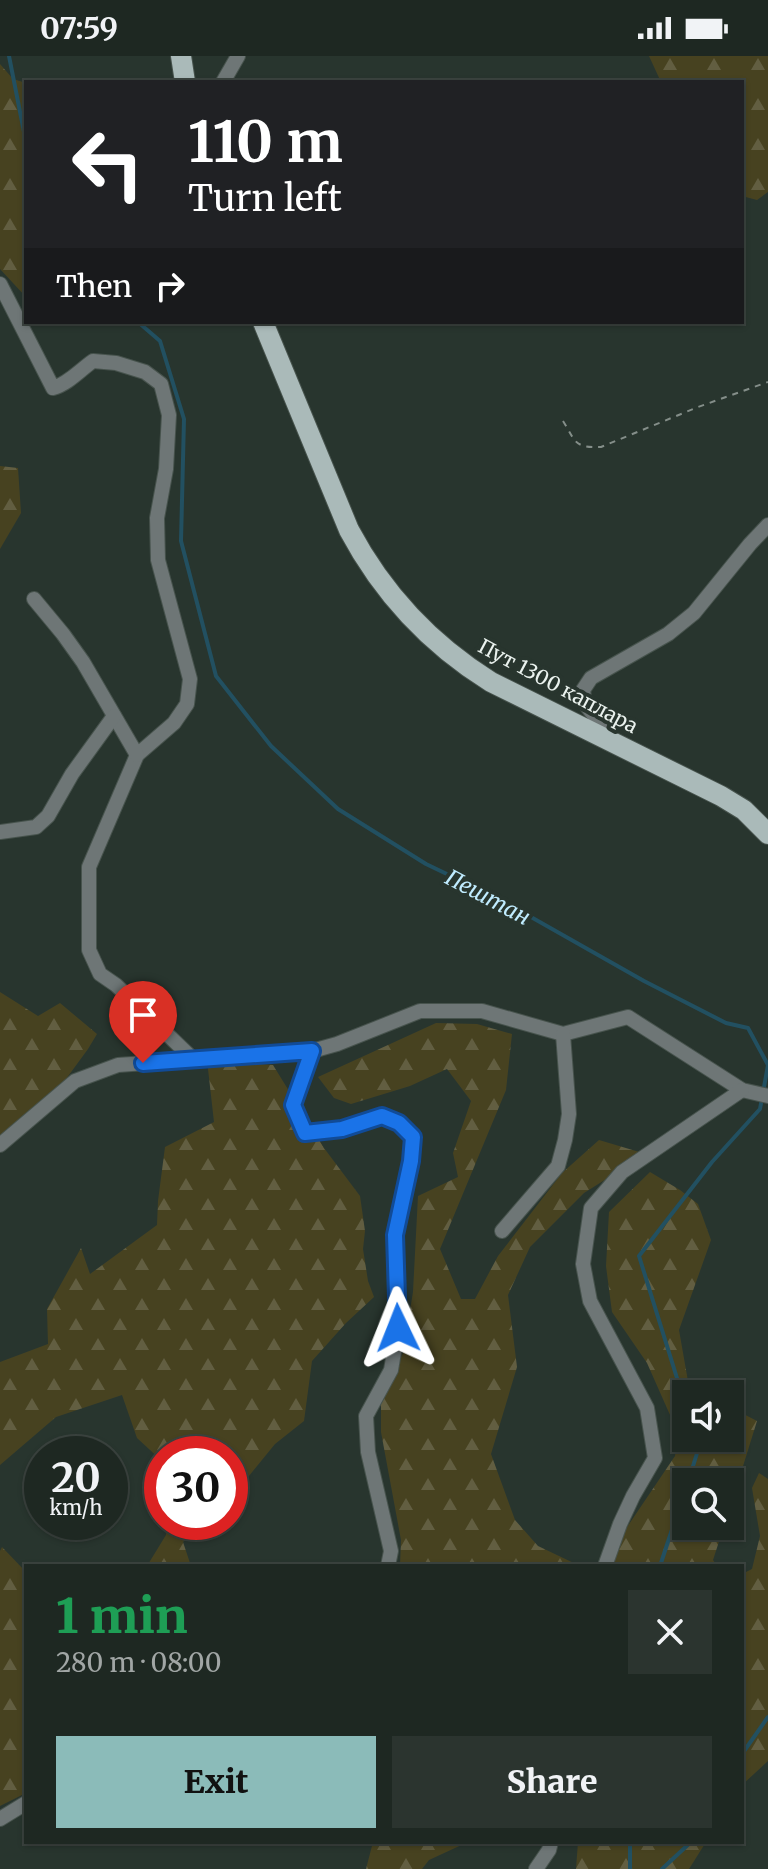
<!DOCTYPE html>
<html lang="en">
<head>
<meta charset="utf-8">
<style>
	:root { --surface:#1e2822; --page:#2b342f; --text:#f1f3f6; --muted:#a1a6a5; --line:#3c4440; --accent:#8bbbb9 }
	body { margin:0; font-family:Merriweather,serif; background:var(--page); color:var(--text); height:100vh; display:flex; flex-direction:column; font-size:30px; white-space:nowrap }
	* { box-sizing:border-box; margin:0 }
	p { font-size:26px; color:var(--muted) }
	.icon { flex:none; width:44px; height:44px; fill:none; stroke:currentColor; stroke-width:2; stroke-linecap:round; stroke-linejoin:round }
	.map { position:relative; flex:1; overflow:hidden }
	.panel { position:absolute; left:24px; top:1508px; width:720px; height:280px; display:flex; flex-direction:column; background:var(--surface); border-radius:0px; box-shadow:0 2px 6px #0004,0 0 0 2px var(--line) }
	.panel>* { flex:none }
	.hud { position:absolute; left:24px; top:24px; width:720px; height:244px; border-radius:0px; box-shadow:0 2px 6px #0004,0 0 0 2px var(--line); background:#202124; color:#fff; overflow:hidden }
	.tools { position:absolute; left:672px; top:1324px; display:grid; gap:16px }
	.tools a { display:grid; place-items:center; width:72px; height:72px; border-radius:0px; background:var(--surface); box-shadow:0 2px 6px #0004,0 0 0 2px var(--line); font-size:40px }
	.speed { position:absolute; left:24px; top:1380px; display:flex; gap:16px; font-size:40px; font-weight:700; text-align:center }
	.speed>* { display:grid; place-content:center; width:104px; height:104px; border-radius:50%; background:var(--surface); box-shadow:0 2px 6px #0004,0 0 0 2px var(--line); line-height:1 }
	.speed small { font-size:20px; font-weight:400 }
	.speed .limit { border:12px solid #d22; background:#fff; color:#111 }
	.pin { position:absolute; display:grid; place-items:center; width:68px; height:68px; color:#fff; margin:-82px -34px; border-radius:50% 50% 50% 0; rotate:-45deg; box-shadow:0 0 8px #0007 }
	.pin .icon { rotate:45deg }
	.me { position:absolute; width:88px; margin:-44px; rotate:358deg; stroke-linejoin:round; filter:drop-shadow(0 0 6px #0008) }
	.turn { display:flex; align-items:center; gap:28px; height:168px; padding:0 32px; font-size:36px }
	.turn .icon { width:104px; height:104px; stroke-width:2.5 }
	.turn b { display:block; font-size:56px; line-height:68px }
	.then { display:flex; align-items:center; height:76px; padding:0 32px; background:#0003; gap:16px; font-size:30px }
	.round { display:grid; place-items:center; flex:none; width:84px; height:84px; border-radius:0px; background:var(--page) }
	.head { display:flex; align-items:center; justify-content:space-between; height:136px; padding:0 32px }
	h1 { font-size:48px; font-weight:800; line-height:60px; color:#1e9e55 }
	.cta { display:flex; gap:16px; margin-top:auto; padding:16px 32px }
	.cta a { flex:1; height:92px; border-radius:0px; background:var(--accent); color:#111; font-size:32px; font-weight:800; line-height:92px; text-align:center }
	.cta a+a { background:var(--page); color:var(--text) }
	.status { display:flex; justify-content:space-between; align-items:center; height:56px; padding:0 40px; background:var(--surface); direction:ltr }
	.status svg { height:22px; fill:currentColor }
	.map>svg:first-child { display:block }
	.forest { fill:url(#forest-firs) }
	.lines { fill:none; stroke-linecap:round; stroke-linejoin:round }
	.stream { stroke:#225061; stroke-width:4 }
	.minor-casing { stroke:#47534d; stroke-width:16 }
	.primary-casing { stroke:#47534d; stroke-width:22 }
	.path { stroke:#848e89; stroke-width:2; stroke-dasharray:6 6; stroke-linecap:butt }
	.minor { stroke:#6e7676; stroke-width:14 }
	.primary { stroke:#aabab9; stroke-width:20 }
	.route-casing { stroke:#114b97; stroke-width:20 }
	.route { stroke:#1a73e8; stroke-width:14 }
	.labels { text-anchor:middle; stroke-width:8; stroke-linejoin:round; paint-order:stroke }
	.street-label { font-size:20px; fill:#eaf2ee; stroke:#28352e }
	.water-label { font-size:22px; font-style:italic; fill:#c0ecff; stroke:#28352e }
</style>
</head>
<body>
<div class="status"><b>07:59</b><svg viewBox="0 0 49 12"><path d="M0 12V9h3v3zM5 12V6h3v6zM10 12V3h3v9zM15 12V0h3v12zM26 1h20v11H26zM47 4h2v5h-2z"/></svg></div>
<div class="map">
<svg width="768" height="1813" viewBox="0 0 768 1813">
	<defs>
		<pattern id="forest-firs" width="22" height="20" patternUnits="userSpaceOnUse" patternTransform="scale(2)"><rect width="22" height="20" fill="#474220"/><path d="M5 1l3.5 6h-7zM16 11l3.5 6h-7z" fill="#625e41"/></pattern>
	</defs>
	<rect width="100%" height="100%" fill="#28352e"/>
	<g class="forest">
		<path d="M649,0H768V136L757,144L742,140V26H661Z"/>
		<path d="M0,8L13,23L26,27V241L0,213Z"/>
		<path d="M0,410L18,412L21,457L0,493Z"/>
		<path d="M0,936L38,960L60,947L97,978L88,993L66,1023L0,1080Z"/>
		<path d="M436,967L477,968L512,978L506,1034L440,1193L461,1243H475L498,1200L562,1117L599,1084L646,1098L584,1137L530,1191L508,1239L517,1311L491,1398L515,1464L538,1490L580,1510H400L401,1484L381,1376V1344L403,1297L413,1236L418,1140L458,1121L453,1097L471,1045L447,1013L410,1030L351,1048L334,1042L318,1021Z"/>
		<path d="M207,1004L273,1009L324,1092L360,1140L365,1175L363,1193L368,1225L374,1241L346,1267L312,1305L304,1365L275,1388L244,1426L230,1440V1398H162V1405L137,1382L122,1339L56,1361L0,1409V1306L48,1288L47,1253L81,1192L90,1218L157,1169L158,1145L165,1091L214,1066Z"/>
		<path d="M650,1116L680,1134L698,1148L711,1184L679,1274L689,1331L703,1338H686V1382H730V1351L757,1365L730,1452V1426H686V1470H724L713,1504L717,1510H613L617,1486L675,1400L678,1377L647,1307L612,1256L606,1210L609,1156Z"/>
		<path d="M759,1417L768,1423V1705L742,1729V1518L752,1513L760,1480L752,1432Z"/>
		<path d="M167,1466H204L183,1486L191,1510H147L166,1479Z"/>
		<path d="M2,1491L26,1516V1737L0,1750V1495Z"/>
		<path d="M373,1786H468L429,1804L422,1813H366Z"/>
		<path d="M578,1786H706L689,1813H576Z"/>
	</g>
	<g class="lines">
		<g class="stream">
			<path d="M9,0L26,86"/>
			<path d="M138,266L160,285L184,363L181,485L216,620L271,690L338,753L426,808L501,844L644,925L726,967L748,972L768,1009L760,1053L712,1106L639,1200L686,1351"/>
			<path d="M688,1426L699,1391L696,1382"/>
			<path d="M660,1510L686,1431"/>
			<path d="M742,1698L768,1661"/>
			<path d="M630,1786V1813"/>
			<path d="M662,1813L691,1786"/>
		</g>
		<defs>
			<g id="minor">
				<path d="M223,26L238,0"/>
				<path d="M0,228L53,332C68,328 80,314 93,305L116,307L145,316L161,328L169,359L166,413L157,462L158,504L190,623L187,648L174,667L137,699L89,811V894L100,918L116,929L193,1003"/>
				<path d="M34,543L63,578L83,606L137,699"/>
				<path d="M614,684L585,648L583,634L591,622L668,578L694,557L750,488L768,469"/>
				<path d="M0,776L36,771L48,760L72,718L114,660"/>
				<path d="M312,995L293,1049L305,1077L342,1073L382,1060L399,1067L413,1081L411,1105L395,1179L398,1272L391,1314L366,1360L368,1396L391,1495L388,1510"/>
				<path d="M0,1089L75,1025L118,1009L312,995L337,988L420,955H482L563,978L628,961L742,1034L768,1040"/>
				<path d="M502,1175L558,1110L565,1084L569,1058L563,978"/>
				<path d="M605,1510L620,1468L633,1440L655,1402L647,1352L590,1245L583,1208L591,1152L622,1116L742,1034"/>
				<path d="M0,1763L26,1747"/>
				<path d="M536,1813L549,1794L551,1786"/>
			</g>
			<g id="primary">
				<path d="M181,0L185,26"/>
				<path d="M263,266L349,474C383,538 430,588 491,626L721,740L744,754L768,778"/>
			</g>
		</defs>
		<use href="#minor" class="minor-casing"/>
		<use href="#primary" class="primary-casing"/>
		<path class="path" d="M563,365C576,386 574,392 601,391L698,351L768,326"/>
		<use href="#minor" class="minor"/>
		<use href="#primary" class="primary"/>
	</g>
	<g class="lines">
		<defs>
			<path id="route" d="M143,1007L312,995L293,1049L305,1077L342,1073L382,1060L399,1067L413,1081L411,1105L395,1179L398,1272"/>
		</defs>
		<use href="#route" class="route-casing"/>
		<use href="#route" class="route"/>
	</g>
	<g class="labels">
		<g class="street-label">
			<text transform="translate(558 630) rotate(28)" y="7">Пут 1300 каплара</text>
		</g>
		<g class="water-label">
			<text transform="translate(488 841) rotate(28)" y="8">Пештан</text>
		</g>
	</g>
</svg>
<div class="tools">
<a><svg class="icon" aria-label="sound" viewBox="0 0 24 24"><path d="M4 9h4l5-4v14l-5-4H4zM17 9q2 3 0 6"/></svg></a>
<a><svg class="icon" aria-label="search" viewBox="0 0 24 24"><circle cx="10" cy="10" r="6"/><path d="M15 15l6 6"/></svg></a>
</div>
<div class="speed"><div>20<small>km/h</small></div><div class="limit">30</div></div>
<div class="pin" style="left:143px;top:1007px;background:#d93025"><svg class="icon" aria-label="arrive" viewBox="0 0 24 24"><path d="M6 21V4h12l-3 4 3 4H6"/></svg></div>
<svg class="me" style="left:398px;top:1272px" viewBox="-20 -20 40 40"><path d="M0-17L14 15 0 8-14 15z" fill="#1a73e8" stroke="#fff" stroke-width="4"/></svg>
<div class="hud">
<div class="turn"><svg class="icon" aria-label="left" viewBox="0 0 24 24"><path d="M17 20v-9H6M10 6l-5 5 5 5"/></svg><div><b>110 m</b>Turn left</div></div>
<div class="then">Then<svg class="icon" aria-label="right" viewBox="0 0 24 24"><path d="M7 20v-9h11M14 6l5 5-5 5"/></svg></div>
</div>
<section class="panel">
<div class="head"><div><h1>1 min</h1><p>280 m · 08:00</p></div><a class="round"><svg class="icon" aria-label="close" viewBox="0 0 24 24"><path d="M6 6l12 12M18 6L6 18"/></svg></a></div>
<div class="cta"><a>Exit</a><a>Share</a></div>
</section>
</div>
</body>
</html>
